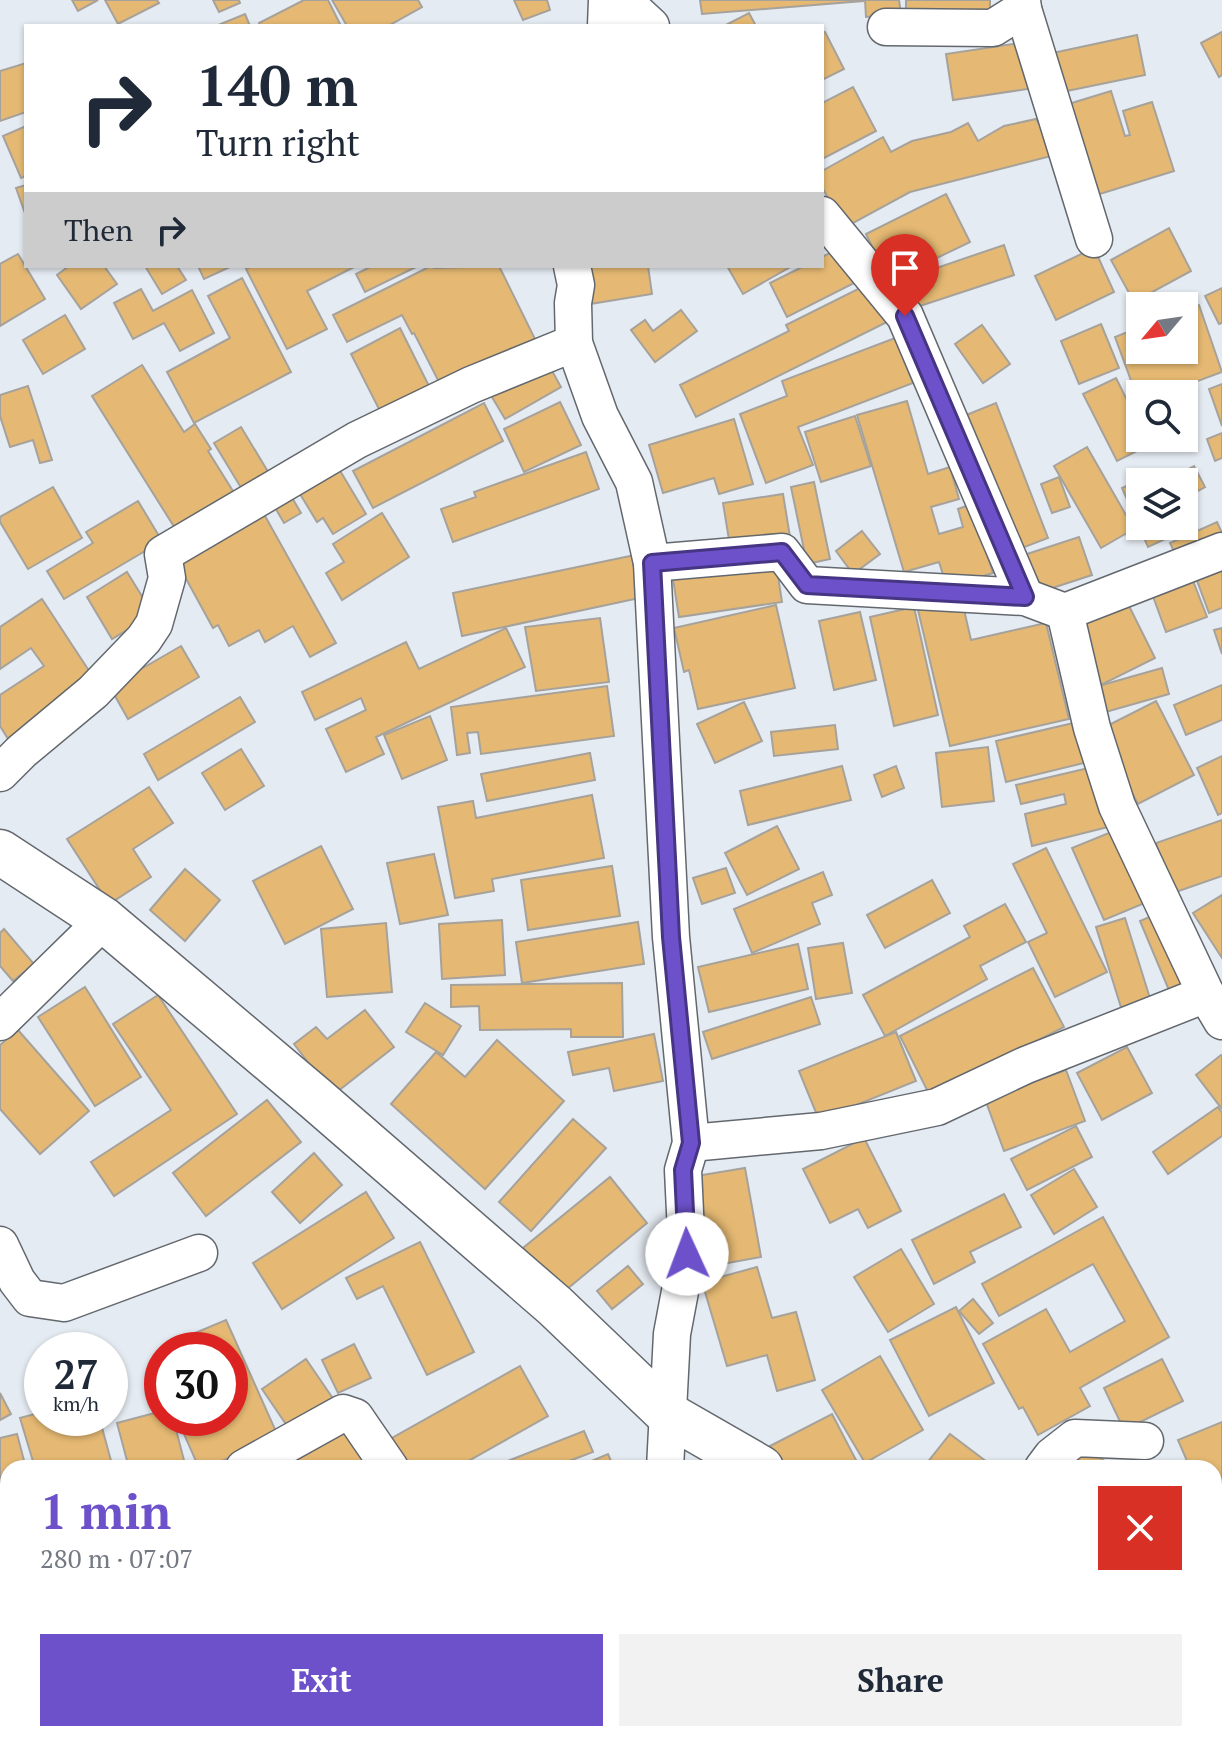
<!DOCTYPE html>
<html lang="en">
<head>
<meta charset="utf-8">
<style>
	:root { --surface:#fff; --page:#f2f2f3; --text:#1f2937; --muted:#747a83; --accent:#6c51ca }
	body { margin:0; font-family:"PT Serif",serif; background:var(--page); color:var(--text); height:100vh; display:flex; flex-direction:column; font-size:30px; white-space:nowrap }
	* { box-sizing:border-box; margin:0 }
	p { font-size:26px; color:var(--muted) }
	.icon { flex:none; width:44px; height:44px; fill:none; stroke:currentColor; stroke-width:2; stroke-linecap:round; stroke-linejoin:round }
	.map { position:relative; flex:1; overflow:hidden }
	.sheet { position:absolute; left:0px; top:1460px; width:1222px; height:282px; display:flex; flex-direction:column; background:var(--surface); border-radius:24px 24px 0 0; box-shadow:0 2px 6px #0004 }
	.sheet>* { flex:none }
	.guide { position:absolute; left:24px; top:24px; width:800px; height:244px; border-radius:0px; box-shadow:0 2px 6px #0004; background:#fff; color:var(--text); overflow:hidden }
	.needle { width:52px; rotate:241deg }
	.fabs { position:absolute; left:1126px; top:292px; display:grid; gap:16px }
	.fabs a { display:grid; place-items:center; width:72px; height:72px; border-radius:0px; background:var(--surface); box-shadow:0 2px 6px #0004; font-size:40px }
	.speed { position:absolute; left:24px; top:1332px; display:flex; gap:16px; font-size:40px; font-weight:700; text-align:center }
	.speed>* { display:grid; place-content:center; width:104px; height:104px; border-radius:50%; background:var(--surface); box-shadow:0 2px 6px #0004; line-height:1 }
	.speed small { font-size:20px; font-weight:400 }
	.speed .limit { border:12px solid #d22; background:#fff; color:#111 }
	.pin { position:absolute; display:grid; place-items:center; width:68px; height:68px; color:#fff; margin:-82px -34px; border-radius:50% 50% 50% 0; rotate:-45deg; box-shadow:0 0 8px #0007 }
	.pin .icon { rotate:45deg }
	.me { position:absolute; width:88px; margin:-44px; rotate:358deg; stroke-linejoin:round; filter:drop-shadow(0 0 6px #0008) }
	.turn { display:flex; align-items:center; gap:28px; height:168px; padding:0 40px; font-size:36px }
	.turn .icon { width:104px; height:104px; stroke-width:2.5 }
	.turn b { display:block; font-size:56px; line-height:68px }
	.then { display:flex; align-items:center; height:76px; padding:0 40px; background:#0003; gap:16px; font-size:30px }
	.round { display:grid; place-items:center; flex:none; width:84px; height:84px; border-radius:0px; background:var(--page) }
	.summary { display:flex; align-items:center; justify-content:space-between; height:136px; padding:0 40px }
	h1 { font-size:48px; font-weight:800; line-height:60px; color:var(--accent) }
	.button { display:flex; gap:16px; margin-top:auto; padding:16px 40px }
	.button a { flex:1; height:92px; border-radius:0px; background:var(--accent); color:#fff; font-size:32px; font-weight:800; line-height:92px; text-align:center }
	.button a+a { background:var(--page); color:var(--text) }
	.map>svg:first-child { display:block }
	.building { fill:#e5b973; stroke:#a6a29b; stroke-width:2 }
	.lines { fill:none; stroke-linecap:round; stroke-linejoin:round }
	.minor-casing { stroke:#63686e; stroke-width:39 }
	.tertiary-casing { stroke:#63686e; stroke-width:47 }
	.minor { stroke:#fff; stroke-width:36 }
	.tertiary { stroke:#fff; stroke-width:44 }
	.route-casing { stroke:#463583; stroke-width:20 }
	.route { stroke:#6c51ca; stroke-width:14 }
</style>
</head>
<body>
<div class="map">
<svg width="1222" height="1741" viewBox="0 0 1222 1741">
	<rect width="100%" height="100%" fill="#e5ebf2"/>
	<g class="building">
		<path d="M72,0H98L78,11Z"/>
		<path d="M105,0H157L159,3L118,24Z"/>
		<path d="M213,0H239L240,3L219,12Z"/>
		<path d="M304,0H328L341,26H260L259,23Z"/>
		<path d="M332,0H418L422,7L388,26H347Z"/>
		<path d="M514,0H547L550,10L523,20Z"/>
		<path d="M700,0H863V1L702,14Z"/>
		<path d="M865,0H899L901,14L866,17Z"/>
		<path d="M906,0H990V17L906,16Z"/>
		<path d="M749,13L756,26H724Z"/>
		<path d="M245,14L250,26H216Z"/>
		<path d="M825,32L844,69L822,80V34Z"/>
		<path d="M1222,32V75L1219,77L1201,43Z"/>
		<path d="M1137,35L1145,75L1057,93L1048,54Z"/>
		<path d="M1027,42L1034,88L953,100L946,54Z"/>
		<path d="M26,63V112L0,121V71Z"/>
		<path d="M853,87L876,131L822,159V103Z"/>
		<path d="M1111,91L1125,136L1130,135L1123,111L1152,102L1174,171L1090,197L1062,106Z"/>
		<path d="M1036,119L1047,137L1051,156L910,192L844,228L822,187V171L883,137L891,152L912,141L951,132L968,123L978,141L1004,126Z"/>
		<path d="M26,126V176L21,178L3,136Z"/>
		<path d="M26,185V216L16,188Z"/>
		<path d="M946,194L970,242L889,281L866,234Z"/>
		<path d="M1169,228L1191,271L1134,302L1111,260Z"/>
		<path d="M1004,245L1014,275L914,308L904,279Z"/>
		<path d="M843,246L860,280L787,317L770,283L804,266H822V257Z"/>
		<path d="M1094,248L1114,292L1056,320L1035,276Z"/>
		<path d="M18,254L45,299L0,326V264Z"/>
		<path d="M69,266H104L117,284L81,309L57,275Z"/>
		<path d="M145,266H177L186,280L162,294Z"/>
		<path d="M198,266H232L204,279Z"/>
		<path d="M252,266H356L307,291L327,329L287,349L246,269Z"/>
		<path d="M372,266H418L365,292L356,274Z"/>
		<path d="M431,266L434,268L499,266L535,339L441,386L414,333L412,334L402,315L347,342L333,315Z"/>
		<path d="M583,266H648L652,294L590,304Z"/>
		<path d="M727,266H792L743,294Z"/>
		<path d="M242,278L291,372L194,423L167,372L230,338L208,296Z"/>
		<path d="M870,283L889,321L696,417L680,385L789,331L786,325Z"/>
		<path d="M1222,288V323L1219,324L1205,296Z"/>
		<path d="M141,289L153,311L192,290L214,333L180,351L164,323L133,339L114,303Z"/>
		<path d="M1199,305L1222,372L1163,394H1140V405L1115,337L1140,327V350H1184V311Z"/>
		<path d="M681,310L697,331L655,362L631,330L645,320L653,331Z"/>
		<path d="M65,315L85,349L43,374L23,340Z"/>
		<path d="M1101,324L1119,368L1079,384L1061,341Z"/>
		<path d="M982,325L1010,364L983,383L955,344Z"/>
		<path d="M400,328L432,392L383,417L351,354Z"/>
		<path d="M895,338L913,383L798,427L813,465L766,483L740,414L787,396L782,381Z"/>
		<path d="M546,360L561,387L505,419L489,392Z"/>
		<path d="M142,365L184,432L195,424L211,449L208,451L236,496L178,533L92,396Z"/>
		<path d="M1116,378L1140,426V438H1146L1149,445L1117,461L1083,394Z"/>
		<path d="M1222,384V426L1209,389Z"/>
		<path d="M28,386L52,460L40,463L33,440L10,447L0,416V395Z"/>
		<path d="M907,401L928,474L950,467L959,499L931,507L939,534L963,527L958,509L972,504L993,573L947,587L939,562L904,572L857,415Z"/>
		<path d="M560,402L581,445L524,472L504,429Z"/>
		<path d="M484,403L503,441L373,508L353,471Z"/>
		<path d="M996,403L1048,538L1014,551L961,417Z"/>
		<path d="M855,416L871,466L821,482L805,432Z"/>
		<path d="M734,419L753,484L719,494L714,478L663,493L649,445Z"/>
		<path d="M241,427L270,475L243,491L214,443Z"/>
		<path d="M1222,433V458L1215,461L1207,439Z"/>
		<path d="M1087,447L1134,529L1101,548L1054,466Z"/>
		<path d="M586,452L599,489L453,542L441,509L476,497L474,492Z"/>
		<path d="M336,464L366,514L333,534L323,518L317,522L297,489Z"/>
		<path d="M1194,466L1205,487L1187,497L1184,482H1179L1176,476Z"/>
		<path d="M1157,472L1162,482H1140V526H1181L1183,531L1148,547L1122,488Z"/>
		<path d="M1059,477L1070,507L1052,513L1041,484Z"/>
		<path d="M814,482L830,559L807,564L791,487Z"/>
		<path d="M53,487L82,538L28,569L0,522V517Z"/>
		<path d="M287,489L301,513L284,523L270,499Z"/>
		<path d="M783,494L791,543L731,552L723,503Z"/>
		<path d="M138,501L162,541L64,599L47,571L93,543L86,532Z"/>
		<path d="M260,507L336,643L310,657L293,626L265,642L259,630L229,646L218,625L213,628L173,555Z"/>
		<path d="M382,513L409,557L342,600L326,573L344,562L333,544Z"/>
		<path d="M1217,522L1222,533V543L1179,562L1170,543Z"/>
		<path d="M862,531L880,554L853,574L836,551Z"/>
		<path d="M1079,537L1092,575L1034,594L1021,556Z"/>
		<path d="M635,555L644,597L462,636L453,593Z"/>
		<path d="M1222,556V608L1209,613L1192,567Z"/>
		<path d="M775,557L782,602L679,617L672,573Z"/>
		<path d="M127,572L153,614L112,639L87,597Z"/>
		<path d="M1190,573L1207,617L1166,632L1150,588Z"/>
		<path d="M1124,596L1155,658L1101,685L1070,622Z"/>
		<path d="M42,599L97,683L10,742L0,726V695L44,666L31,648L0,669V627Z"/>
		<path d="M962,601L971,640L1046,623L1069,719L950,746L918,610Z"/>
		<path d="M776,605L795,688L698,709L689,670L684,672L674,628Z"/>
		<path d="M914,607L938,715L894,726L870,617Z"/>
		<path d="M860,612L876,680L834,690L819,621Z"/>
		<path d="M600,618L609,682L536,691L525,627Z"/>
		<path d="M506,628L525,667L376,737L384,754L346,772L326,729L366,710L361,698L315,720L302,692L406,642L419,669Z"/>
		<path d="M1222,628V654L1214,630Z"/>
		<path d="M181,646L199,677L128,719L110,687Z"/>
		<path d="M1162,668L1169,694L1102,713L1095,687Z"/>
		<path d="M1222,685V720L1186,735L1174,705Z"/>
		<path d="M607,686L614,736L481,754L478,732L467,733L470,753L457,755L451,707Z"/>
		<path d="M240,697L255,722L158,780L144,754Z"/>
		<path d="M1156,701L1194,775L1138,804L1099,730Z"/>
		<path d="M744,702L762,741L715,763L697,724Z"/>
		<path d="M430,716L447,760L402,779L384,735Z"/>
		<path d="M1082,721L1092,761L1006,782L996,741Z"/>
		<path d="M835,725L838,749L774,756L771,732Z"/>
		<path d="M988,747L994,801L942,807L936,753Z"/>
		<path d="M241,749L264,786L225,810L202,773Z"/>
		<path d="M590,753L595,780L487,801L481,774Z"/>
		<path d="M1222,756V813L1218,815L1197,768Z"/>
		<path d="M842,766L851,800L748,825L740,791Z"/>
		<path d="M896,766L904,788L882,797L874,775Z"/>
		<path d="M1093,767L1108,827L1032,846L1025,814L1066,804L1064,794L1021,804L1016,785Z"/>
		<path d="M149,787L173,823L133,849L151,877L109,904L67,839Z"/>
		<path d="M592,795L604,858L492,879L494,891L455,898L438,807L473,801L476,818Z"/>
		<path d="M1222,820V876L1173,893L1156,843Z"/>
		<path d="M777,826L799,869L747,895L725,853Z"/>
		<path d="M1121,828L1152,900L1104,920L1072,848Z"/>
		<path d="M321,846L353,909L285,944L253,881Z"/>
		<path d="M1046,848L1107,972L1055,997L1028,942L1047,933L1013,864Z"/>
		<path d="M434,854L448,915L400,924L387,863Z"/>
		<path d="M612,866L620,916L528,930L521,880Z"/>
		<path d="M726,868L735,893L702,904L693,878Z"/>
		<path d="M185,869L220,900L185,941L150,910Z"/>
		<path d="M823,872L832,895L812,903L820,924L752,953L734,909Z"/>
		<path d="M932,880L950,913L885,948L867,915Z"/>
		<path d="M1222,895V958L1193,913Z"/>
		<path d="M1005,904L1026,942L980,966L987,979L885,1036L863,995L970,937L964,926Z"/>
		<path d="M1161,912L1192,987L1171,995L1140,921Z"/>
		<path d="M1125,918L1153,1008L1124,1017L1096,927Z"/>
		<path d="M502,920L505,975L442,979L439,924Z"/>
		<path d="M638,922L644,964L522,983L516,942Z"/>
		<path d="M386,923L392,992L327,997L321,929Z"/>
		<path d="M4,929L34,964L13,981L0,966V933Z"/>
		<path d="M843,943L852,993L816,999L808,948Z"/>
		<path d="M798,944L808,989L709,1012L698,967Z"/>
		<path d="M1033,968L1064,1027L930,1096L900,1036Z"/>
		<path d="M622,983L623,1037H571V1029L480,1030L479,1006L451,1007V985Z"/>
		<path d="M85,987L141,1077L95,1106L38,1017Z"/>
		<path d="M158,995L237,1114L114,1196L91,1162L171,1110L113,1024Z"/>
		<path d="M811,997L820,1024L712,1059L703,1032Z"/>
		<path d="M425,1003L461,1026L443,1055L406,1032Z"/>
		<path d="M365,1010L394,1047L333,1095L294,1044L316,1027L327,1039Z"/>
		<path d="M18,1030L89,1111L40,1154L0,1109V1045Z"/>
		<path d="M896,1032L916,1081L819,1120L799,1071Z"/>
		<path d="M654,1034L663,1081L614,1091L609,1068L573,1075L568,1052Z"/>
		<path d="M497,1040L564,1101L485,1189L391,1104L436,1052L465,1077Z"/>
		<path d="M1127,1047L1152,1093L1102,1120L1077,1073Z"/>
		<path d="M1221,1055L1222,1056V1109L1196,1075Z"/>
		<path d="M1066,1070L1085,1121L1004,1151L985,1099Z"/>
		<path d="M267,1100L301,1142L206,1216L173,1173Z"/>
		<path d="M1218,1107L1222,1113V1136L1168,1174L1153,1152Z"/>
		<path d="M573,1119L606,1148L531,1231L499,1202Z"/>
		<path d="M1076,1126L1092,1157L1027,1190L1011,1159Z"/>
		<path d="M864,1138L901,1211L868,1228L858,1209L830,1223L803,1169Z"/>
		<path d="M314,1153L342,1185L300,1223L272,1192Z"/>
		<path d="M745,1168L761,1257L711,1266L696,1176Z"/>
		<path d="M1074,1169L1097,1207L1054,1234L1031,1195Z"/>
		<path d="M610,1177L647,1223L561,1294L523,1248Z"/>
		<path d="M366,1192L394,1238L282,1309L253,1263Z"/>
		<path d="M1004,1194L1021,1227L970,1252L975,1262L934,1284L912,1240Z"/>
		<path d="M1103,1217L1169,1337L1080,1388L1090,1406L1038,1435L1023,1407L1019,1409L983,1344L1046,1309L1070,1352L1125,1321L1093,1264L999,1316L982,1284Z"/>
		<path d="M420,1242L474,1352L427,1375L383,1286L357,1299L346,1278Z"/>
		<path d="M901,1249L934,1304L888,1332L854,1277Z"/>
		<path d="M628,1266L643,1284L612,1309L597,1291Z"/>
		<path d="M757,1267L772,1318L796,1312L815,1380L777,1391L767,1355L727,1366L702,1282Z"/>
		<path d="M973,1299L993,1323L979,1334L959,1311Z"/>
		<path d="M956,1307L994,1383L929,1416L890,1340Z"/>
		<path d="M226,1320L278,1436L206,1468H199L177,1418H230V1350H196L190,1335Z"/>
		<path d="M354,1344L371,1378L338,1393L322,1360Z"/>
		<path d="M880,1356L923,1430L865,1463L822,1390Z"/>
		<path d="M306,1359L336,1403L292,1433L262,1389Z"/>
		<path d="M1162,1359L1183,1401L1124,1430L1104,1388Z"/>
		<path d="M520,1366L548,1416L456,1468H400L385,1442Z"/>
		<path d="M0,1393L11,1414L0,1420Z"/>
		<path d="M162,1411V1418H173L186,1468H129L117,1423Z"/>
		<path d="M42,1412V1418H91L93,1426L101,1424L113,1468H35L20,1418Z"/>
		<path d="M832,1414L857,1462L844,1468H802L799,1461L781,1468L770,1446Z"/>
		<path d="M1222,1422V1544L1221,1545L1214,1527V1468H1190L1178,1440Z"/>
		<path d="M348,1426L371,1468H269Z"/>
		<path d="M584,1431L593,1452L551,1468H490Z"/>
		<path d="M17,1434L26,1468H8V1532L0,1534V1438Z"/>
		<path d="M950,1434L995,1468H923Z"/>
		<path d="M1083,1445L1110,1465L1108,1468H1065Z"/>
		<path d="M608,1454L614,1468H575Z"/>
		<path d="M8,1551V1577L0,1580L8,1601V1632L0,1635V1554Z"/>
		<path d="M1222,1653V1679L1214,1667V1658Z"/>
		<path d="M8,1655V1706L0,1710V1659Z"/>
		<path d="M8,1713V1734H55L59,1741H0V1717Z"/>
		<path d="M66,1734H95L98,1741H69Z"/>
		<path d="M159,1734H202L206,1741H146Z"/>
		<path d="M235,1734H259L245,1741H238Z"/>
		<path d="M286,1734H337L341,1741H272Z"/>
		<path d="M358,1734H431L418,1741H355L352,1737Z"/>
		<path d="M454,1734H539L541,1739L537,1741H441Z"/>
		<path d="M717,1734H780L765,1741H721Z"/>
		<path d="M819,1734H823L825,1741H798Z"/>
		<path d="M929,1734H996L991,1741H924Z"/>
		<path d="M1031,1734H1073L1078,1741H1019Z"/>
		<path d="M1142,1734H1178L1185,1741H1135Z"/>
	</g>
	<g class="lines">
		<defs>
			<g id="minor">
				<path d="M623,0L651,26"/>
				<path d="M1023,9L1094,239"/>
				<path d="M606,26L607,0"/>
				<path d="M886,27L993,28L1023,9L1022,0"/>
				<path d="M822,215L905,316L1025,597"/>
				<path d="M572,266L576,285L573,303L574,343L600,416L634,482L652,563L671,937L691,1143L683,1170L687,1254L672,1334L665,1468"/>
				<path d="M652,563L782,552L807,585L1025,597L1065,612L1222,551"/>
				<path d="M1065,612L1092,728L1117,806L1206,994L1222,1021"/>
				<path d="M0,773L22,751L93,692L144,639L154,624L167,578L163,554L357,440L471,385L574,343"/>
				<path d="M0,1022L104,920"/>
				<path d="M691,1143L821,1131L937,1107L1026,1065L1206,994"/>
				<path d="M0,1245L17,1281L30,1298L64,1303L199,1253"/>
				<path d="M244,1468L343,1413L355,1417L390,1468"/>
				<path d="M1043,1468L1052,1456L1075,1438L1145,1441"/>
				<path d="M0,1543L8,1541"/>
				<path d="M681,1734V1741"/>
			</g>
			<g id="tertiary">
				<path d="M0,852L104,920L315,1098L555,1306L669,1415L761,1468"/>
				<path d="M1214,1702L1222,1705"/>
			</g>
		</defs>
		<use href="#minor" class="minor-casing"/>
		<use href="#tertiary" class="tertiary-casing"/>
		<use href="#minor" class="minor"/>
		<use href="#tertiary" class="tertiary"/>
	</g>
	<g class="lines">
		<defs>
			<path id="route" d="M687,1254L683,1170L691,1143L671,937L652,563L782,552L807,585L1025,597L905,316"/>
		</defs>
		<use href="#route" class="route-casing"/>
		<use href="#route" class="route"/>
	</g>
</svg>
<div class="fabs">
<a><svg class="needle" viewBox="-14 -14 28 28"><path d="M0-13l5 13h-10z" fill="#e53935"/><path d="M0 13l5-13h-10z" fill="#747a83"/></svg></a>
<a><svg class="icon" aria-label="search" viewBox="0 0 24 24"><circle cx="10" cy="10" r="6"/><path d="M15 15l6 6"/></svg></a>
<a><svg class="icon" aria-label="layers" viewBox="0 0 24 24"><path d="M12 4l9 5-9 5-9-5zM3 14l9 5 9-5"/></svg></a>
</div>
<div class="speed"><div>27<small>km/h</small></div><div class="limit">30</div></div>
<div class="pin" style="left:905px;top:316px;background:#d93025"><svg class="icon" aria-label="arrive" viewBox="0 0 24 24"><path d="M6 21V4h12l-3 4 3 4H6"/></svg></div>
<svg class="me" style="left:687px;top:1254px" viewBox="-20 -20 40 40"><circle r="19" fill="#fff"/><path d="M0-13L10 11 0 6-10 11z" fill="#6c51ca"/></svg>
<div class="guide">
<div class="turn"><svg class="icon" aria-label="right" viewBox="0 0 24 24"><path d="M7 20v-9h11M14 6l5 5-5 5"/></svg><div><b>140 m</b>Turn right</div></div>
<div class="then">Then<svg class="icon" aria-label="right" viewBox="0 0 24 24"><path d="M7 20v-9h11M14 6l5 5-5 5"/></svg></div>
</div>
<section class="sheet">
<div class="summary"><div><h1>1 min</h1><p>280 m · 07:07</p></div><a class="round" style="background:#d93025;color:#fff"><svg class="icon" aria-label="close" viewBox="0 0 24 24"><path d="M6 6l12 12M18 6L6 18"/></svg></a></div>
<div class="button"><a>Exit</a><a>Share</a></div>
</section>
</div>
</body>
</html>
